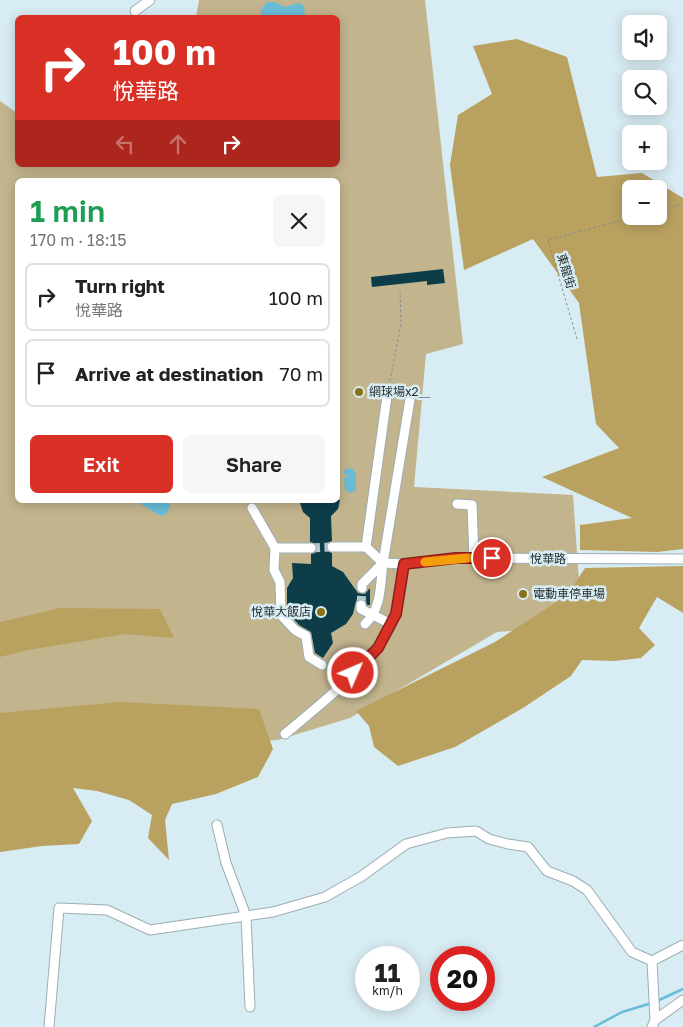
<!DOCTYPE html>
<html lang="en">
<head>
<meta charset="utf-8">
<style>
	:root { --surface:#fff; --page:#f6f6f6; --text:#222; --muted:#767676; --line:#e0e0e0; --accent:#d93025 }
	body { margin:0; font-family:"Golos Text","Noto Sans TC",sans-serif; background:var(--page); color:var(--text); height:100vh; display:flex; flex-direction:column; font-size:19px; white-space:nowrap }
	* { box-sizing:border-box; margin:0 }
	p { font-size:16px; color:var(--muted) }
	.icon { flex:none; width:28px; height:28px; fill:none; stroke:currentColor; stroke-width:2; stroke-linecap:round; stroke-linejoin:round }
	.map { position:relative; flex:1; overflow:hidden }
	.details { position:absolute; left:15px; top:178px; width:325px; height:325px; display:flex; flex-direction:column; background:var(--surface); border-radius:8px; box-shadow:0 2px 12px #0003 }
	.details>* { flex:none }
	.banner { position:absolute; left:15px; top:15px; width:325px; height:152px; border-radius:8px; box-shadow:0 2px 12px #0003; background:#d93025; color:#fff; overflow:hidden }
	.controls { position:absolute; left:622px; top:15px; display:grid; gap:10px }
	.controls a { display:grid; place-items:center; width:45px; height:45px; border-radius:8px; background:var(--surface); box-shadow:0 2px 12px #0003; font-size:25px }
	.speed { position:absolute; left:355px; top:946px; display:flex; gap:10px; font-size:25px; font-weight:700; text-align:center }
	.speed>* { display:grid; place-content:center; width:65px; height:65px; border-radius:50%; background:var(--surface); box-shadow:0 2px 12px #0003; line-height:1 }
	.speed small { font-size:12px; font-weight:400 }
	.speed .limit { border:8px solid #d22; background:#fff; color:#111 }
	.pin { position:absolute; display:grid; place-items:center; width:42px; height:42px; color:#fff; margin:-21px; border:2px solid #fff; border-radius:50%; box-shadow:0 1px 5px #0007 }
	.me { position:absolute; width:55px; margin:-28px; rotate:45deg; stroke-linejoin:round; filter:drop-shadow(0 0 4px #0008) }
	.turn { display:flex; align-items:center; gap:18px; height:105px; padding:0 15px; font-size:22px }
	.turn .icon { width:65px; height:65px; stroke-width:2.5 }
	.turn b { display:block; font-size:35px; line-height:42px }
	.lanes { display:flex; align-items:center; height:48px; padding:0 15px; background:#0003; justify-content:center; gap:25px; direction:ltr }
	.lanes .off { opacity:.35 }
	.round { display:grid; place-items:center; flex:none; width:52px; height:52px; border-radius:8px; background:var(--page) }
	.summary { display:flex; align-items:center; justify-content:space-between; height:85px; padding:0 15px }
	h1 { font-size:30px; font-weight:600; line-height:38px; color:#1e9e55 }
	.action { display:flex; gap:10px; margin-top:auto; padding:10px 15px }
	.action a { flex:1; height:58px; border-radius:8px; background:var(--accent); color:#fff; font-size:20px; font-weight:600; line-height:58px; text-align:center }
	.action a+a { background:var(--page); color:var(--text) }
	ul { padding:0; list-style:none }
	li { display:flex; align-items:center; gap:15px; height:68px; margin:0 10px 8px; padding:0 5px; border:2px solid var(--line); border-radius:8px }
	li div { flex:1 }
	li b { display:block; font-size:19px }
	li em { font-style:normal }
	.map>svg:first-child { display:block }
	.green { fill:#c2b48d; fill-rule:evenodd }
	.forest { fill:#b9a160; fill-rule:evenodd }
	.water { fill:#69bcd7 }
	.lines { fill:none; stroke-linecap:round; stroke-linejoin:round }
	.stream { stroke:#69bcd7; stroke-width:2.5 }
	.building { fill:#0e3d4a }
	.minor-tunnel { stroke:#b5c6cc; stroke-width:9; stroke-dasharray:9 4.5; stroke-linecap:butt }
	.minor-casing { stroke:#9baeb5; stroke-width:11 }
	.path { stroke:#7f8d92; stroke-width:1; stroke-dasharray:2.5 2.5; stroke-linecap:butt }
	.minor { stroke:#fff; stroke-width:9 }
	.route-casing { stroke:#8d1f18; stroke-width:12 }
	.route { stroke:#d93025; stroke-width:9 }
	.slow { stroke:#f59e0b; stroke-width:9 }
	.poi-dot { fill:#8b6f12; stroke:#d8ecf3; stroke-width:2 }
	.labels { text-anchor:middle; stroke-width:5; stroke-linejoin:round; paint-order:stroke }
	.street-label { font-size:12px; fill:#272f32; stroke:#d8ecf3 }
	.poi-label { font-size:12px; fill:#272f32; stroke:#d8ecf3; text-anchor:start }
</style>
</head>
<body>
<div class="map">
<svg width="683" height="1027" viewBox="0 0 683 1027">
	<rect width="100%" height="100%" fill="#d8ecf3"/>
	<path class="green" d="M199,0H425L463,344L426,354L414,487L573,495L582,626L497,632L350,718L278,740L0,758V101L17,113L18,165H338V18L196,17ZM18,180H338V500H18Z"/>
	<g class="forest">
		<path d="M517,39L567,57L597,177L642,173L683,198V549L657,552L580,550V525L632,518L542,477L619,448L596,424L579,303L533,239L464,270L450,165L458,115L492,94L473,46ZM631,189H659V216H631Z"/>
		<path d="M683,566V613L657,597L639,628L655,645L641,658L614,661L582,660L571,676L523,708L455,747L398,766L374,747L369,726L356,711L495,642L567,595L585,568Z"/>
		<path d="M60,608L160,609L174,638L126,634L28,650L0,657V622Z"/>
		<path d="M120,702L259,709L273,749L258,777L216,794L172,804L165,820L169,860L148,838L152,815L129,800L97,791L73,788L92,821L79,844L42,846L0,852V713Z"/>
	</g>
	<g class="water">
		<path d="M267,2H274L285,7L299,3L304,6L305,17H260L262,8Z"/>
		<path d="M348,468L353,469L356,474V490L350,493L345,490L344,479L348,476L344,474V471Z"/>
		<path d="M134,500H170V507L166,514L161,516Z"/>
	</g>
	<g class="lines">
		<g class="stream">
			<path d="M657,1001L683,989"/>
			<path d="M594,1027L622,1012L652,1003"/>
		</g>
	</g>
	<g class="building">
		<path d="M443,269L445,283L427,285V281L372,287L371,277Z"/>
		<path d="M299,500H340L338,509L331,516L332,541L327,543L326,550L332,553V566L343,572L358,593L365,594L370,588V605H367L366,601L361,599L356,601L353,614L346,624L331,633L333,643L323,658L315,653L311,632L299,625L291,616L287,607V588L293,578L292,563L311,564V554L315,553L317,548L316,544L310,542V518L303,512Z"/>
	</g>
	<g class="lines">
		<g class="minor-tunnel">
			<path d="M311,548L332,547"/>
			<path d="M361,605L362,588"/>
		</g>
		<defs>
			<g id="minor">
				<path d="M135,11L150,0"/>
				<path d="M457,504L472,505L474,558"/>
				<path d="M252,508L275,548"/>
				<path d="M332,547H366L383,563C380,585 382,608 365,624"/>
				<path d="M311,548H275L274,570L280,582L281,615L295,630L306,636L309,657L322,665"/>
				<path d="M383,563L404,564L457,558L683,559"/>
				<path d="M362,588V584L383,563L411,393L388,389L366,547"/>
				<path d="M361,605V609L391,624"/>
				<path d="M285,734C319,705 383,657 396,613C401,598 402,580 404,564"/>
				<path d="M217,825L226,863L246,916L250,1007"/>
				<path d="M652,961L683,945"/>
				<path d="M655,1020L683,1000"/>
				<path d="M49,1027L59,908L107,910L150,930L273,912L325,897L362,876L406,844L447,833L476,831L489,839L508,844L528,847L547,871L573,881L587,890L632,952L652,961L655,1020L652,1027"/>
			</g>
		</defs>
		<use href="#minor" class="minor-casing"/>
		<g class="path">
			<path d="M659,211L683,204"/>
			<path d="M577,339L548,240L638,216"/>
			<path d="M390,381L401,324L400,291"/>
		</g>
		<use href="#minor" class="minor"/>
	</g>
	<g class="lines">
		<defs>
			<path id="route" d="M353,673L378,648L396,614L404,564L456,558H492"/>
		</defs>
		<use href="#route" class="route-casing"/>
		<use href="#route" class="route"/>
		<path class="slow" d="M425,562L468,558"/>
	</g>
	<g class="poi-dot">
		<circle cx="359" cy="392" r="5"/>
		<circle cx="523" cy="594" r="5"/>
		<circle cx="321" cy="612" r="5"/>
	</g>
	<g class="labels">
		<g class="street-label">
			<text transform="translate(566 271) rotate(73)" y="4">東龍街</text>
			<text x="548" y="563">悅華路</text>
		</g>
		<g class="poi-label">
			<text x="369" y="396">網球場x2＿</text>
			<text x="533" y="598">電動車停車場</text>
			<text x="311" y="616" text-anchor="end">悅華大飯店</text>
		</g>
	</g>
</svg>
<div class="controls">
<a><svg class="icon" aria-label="sound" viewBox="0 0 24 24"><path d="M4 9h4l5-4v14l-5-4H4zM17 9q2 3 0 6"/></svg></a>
<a><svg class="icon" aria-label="search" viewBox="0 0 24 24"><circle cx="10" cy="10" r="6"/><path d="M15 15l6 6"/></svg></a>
<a>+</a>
<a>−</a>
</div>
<div class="speed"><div>11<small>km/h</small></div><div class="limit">20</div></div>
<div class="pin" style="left:492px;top:558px;background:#d93025"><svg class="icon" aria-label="arrive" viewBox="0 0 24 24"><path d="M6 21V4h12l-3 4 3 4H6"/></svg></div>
<svg class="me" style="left:353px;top:673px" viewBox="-20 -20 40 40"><circle r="17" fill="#d93025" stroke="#fff" stroke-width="3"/><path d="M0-11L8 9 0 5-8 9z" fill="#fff"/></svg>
<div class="banner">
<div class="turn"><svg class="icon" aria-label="right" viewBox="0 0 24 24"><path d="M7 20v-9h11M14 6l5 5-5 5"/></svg><div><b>100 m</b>悅華路</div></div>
<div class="lanes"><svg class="icon off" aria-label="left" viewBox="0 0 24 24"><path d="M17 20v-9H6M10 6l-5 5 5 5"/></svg><svg class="icon off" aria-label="ahead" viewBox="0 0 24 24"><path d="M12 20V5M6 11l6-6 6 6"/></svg><svg class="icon" aria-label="right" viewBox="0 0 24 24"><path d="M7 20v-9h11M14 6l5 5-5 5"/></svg></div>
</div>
<section class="details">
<div class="summary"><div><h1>1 min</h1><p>170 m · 18:15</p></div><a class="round"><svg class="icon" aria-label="close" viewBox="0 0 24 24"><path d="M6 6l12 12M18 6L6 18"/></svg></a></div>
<ul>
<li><svg class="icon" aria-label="right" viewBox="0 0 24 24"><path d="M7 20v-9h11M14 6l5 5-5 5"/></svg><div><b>Turn right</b><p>悅華路</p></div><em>100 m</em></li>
<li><svg class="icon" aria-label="arrive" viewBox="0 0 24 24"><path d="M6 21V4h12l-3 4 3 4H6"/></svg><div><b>Arrive at destination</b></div><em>70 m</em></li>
</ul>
<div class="action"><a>Exit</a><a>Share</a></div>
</section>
</div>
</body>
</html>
